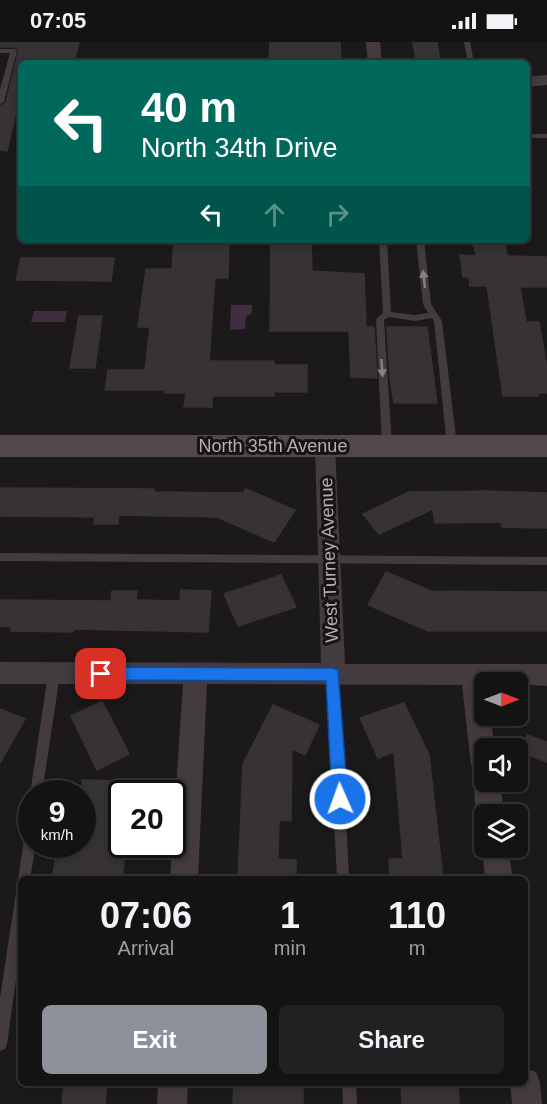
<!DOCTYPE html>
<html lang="en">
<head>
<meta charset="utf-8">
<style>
	:root { --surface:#141314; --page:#212022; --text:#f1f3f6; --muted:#9d9ea0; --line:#333234; --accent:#8c9099 }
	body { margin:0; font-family:Helvetica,sans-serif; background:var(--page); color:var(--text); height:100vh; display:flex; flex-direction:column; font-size:22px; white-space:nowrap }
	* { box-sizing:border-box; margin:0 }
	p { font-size:20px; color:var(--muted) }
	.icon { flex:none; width:33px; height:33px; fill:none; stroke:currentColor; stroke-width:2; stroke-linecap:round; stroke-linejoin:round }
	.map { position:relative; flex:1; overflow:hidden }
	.panel { position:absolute; left:18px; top:834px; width:510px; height:210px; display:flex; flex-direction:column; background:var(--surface); border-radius:9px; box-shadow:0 3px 9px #0003,0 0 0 2px var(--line) }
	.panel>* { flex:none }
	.guide { position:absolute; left:18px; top:18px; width:512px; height:183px; border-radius:9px; box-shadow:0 3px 9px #0003,0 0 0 2px var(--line); background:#00695c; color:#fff; overflow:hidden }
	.needle { width:39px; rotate:90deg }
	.tools { position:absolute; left:474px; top:630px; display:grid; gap:12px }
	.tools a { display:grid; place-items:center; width:54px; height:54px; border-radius:9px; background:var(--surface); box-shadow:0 3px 9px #0003,0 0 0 2px var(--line); font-size:30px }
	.speed { position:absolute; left:18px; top:738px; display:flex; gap:12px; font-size:30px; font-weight:700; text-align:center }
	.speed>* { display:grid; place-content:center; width:78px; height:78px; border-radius:50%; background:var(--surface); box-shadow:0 3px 9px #0003,0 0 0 2px var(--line); line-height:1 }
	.speed small { font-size:15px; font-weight:400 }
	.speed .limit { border:3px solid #111; border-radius:9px; background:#fff; color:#111 }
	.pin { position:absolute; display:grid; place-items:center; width:51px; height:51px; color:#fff; margin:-26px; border-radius:12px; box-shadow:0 3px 9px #0006 }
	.me { position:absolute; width:66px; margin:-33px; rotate:358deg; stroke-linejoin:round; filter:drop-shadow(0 0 4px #0008) }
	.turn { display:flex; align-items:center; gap:21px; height:126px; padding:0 24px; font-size:27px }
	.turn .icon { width:78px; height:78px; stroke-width:2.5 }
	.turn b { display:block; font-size:42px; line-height:51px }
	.lanes { display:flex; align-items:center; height:57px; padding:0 24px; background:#0003; justify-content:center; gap:30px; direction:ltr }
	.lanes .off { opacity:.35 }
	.eta { display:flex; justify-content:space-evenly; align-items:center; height:102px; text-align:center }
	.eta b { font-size:36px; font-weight:700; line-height:42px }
	.cta { display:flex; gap:12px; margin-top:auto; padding:12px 24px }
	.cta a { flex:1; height:69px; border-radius:9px; background:var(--accent); color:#fff; font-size:24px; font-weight:700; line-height:69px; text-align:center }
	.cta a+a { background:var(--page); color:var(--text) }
	.status { display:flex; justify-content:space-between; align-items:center; height:42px; padding:0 30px; background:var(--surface); direction:ltr }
	.status svg { height:16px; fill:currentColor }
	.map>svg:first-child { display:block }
	.water { fill:#412d40 }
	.building { fill:#373335; stroke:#373234; stroke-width:1.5 }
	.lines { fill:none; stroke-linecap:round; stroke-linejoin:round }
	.service { fill:#433b3f; fill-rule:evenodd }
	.minor { fill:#433b3f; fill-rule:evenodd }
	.secondary { fill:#51474d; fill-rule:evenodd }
	.oneway { fill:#8c7e87 }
	.route { fill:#1a73e8; stroke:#114b97; stroke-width:1.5 }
	.labels { text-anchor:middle; stroke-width:6; stroke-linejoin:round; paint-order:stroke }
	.street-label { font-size:18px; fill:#bcaab7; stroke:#161415 }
</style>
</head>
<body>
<div class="status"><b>07:05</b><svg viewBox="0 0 49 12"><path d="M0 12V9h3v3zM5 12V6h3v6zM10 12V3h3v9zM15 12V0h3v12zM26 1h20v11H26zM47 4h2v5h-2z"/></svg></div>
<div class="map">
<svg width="547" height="1062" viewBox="0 0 547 1062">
	<rect width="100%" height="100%" fill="#1b191a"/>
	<g class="water">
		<path d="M231,263H252V271L246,275L245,287L230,288Z"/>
		<path d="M34,269H67L65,280H31Z"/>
	</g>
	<g class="building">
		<path d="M0,0H79L74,21H21V49L7,109L0,108V64L6,61L19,8L14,5H0Z"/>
		<path d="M270,0H340L341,21H269Z"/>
		<path d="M413,0H437L440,21H416Z"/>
		<path d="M174,198H229L228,236H215L209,319H274V323H307V350H274V354H212V365H184L186,351H165V348H105L108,328H145L150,285H138L146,227H172Z"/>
		<path d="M271,198H311L312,229L364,232L366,285H374L377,336L351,335L349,289H270Z"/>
		<path d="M473,199H504L507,214L547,215V245H520L526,280H539L547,326V351H538V354H503L487,244H470L469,235H463L460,213L476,214Z"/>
		<path d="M21,216H114L111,239L16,238Z"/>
		<path d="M79,274H102L95,326H70Z"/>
		<path d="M387,285H427L437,361H394L390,336Z"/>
		<path d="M0,446L154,447V450L243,451L246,447L295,468L274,500L217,475L119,473L118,482H94L95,475L0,474Z"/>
		<path d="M487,449L547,451V486L502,485L501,480L435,481L433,467L379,492L363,472L409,450Z"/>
		<path d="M386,530L431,549L547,550V589H428L368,563Z"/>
		<path d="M281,533L296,565L238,584L224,552Z"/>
		<path d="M181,548L211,549L208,590L74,587L73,590L11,589V585L0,584V558L111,559L112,549H137L136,558L180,559Z"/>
		<path d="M102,659L129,712L97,728L71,674Z"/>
		<path d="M404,661L429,713L443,837H390L389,817H403L394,710L378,716L360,676Z"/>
		<path d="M273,663L319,683L305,713L292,707L291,779L279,778L278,817L296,818V837H238L243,722Z"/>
		<path d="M0,667L25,677L0,721Z"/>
		<path d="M527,693L547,700V720L522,711Z"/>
		<path d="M82,738L122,739V802H126L122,837H52L56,815L70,816L72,802H82Z"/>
		<path d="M64,1041H107L105,1062H62Z"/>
		<path d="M234,1041H303V1062H233Z"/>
		<path d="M401,1041H458L459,1062H402Z"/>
	</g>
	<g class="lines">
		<g class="service">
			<path d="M464,0H470L474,21H468Z"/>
			<path d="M0,7H14L17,9L4,60L0,62V47L10,11H0Z"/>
			<rect x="526" y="92" width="21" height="4"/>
			<path d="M379,198H387L391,270L415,273L428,271L423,262L416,198H424L431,262L442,279L457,404L455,407L452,408L447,404L434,279L432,276L415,279L389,275L384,278L392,404L387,408L382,404L376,277L383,271Z"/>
			<path d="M0,511L547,515V523L0,519Z"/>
			<path d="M54,627L58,628L60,632L42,752H32V756L30,752L48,632L50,628Z"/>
			<path d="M333,627L337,628L339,632L349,837H337L327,632L329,628Z"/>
			<path d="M32,779V802H36L30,837H21V842L18,837L26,785L28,781Z"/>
			<path d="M21,851V902L7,1002L5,1007L0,1009V956L15,857L16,852Z"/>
			<path d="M342,1041H356L357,1062H343Z"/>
		</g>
		<g class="minor">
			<path d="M366,0H380L382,21H368Z"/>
			<path d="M547,33V43L526,45V35Z"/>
			<path d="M325,396L332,398L335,404L345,622H547V644L484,640V674H490L495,706H484V740H500L504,772H484V782C474,773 472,745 477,732L471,723L462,643L207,642L198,837H170L183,642H0V620L321,621L315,404L318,398Z"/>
			<path d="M484,799V806H508L513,837H485L482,806Z"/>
			<path d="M525,1026L536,1030L540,1041L542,1062H512L510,1041H525Z"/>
			<path d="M158,1041H188L187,1062H157Z"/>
		</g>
		<rect class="secondary" x="0" y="393" width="547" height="22"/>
	</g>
	<defs><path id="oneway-solid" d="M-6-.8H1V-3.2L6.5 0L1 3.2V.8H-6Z" transform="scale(1.5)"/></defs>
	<g class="oneway">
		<use href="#oneway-solid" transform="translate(424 237) rotate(-96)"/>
		<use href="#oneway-solid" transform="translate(382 326) rotate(86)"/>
	</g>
	<path class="route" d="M101,625L333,626L338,628L348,757L345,762L340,764L334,762L332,757L326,639L101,638L96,636L94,632L96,627Z"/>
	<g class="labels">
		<g class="street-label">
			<text x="273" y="410">North 35th Avenue</text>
			<text transform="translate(329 518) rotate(-92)" y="6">West Turney Avenue</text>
		</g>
	</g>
</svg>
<div class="tools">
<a><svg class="needle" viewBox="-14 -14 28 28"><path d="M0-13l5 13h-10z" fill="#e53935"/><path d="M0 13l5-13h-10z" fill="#9d9ea0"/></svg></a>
<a><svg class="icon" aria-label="sound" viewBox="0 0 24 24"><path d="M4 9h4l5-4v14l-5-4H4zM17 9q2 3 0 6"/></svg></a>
<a><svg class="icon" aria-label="layers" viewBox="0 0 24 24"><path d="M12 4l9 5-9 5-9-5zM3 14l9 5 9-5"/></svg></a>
</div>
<div class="speed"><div>9<small>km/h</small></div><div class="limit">20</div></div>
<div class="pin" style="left:101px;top:632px;background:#d93025"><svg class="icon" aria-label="arrive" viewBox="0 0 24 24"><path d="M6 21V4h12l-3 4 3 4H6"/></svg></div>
<svg class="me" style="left:340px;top:757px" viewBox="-20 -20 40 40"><circle r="17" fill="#1a73e8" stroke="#fff" stroke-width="3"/><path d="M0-11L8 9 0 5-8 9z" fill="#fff"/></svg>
<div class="guide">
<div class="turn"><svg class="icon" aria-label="left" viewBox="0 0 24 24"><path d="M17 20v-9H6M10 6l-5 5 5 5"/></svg><div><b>40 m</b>North 34th Drive</div></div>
<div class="lanes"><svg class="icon" aria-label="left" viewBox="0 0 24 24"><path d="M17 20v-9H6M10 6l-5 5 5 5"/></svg><svg class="icon off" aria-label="ahead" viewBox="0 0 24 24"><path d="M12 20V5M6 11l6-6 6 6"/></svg><svg class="icon off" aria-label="right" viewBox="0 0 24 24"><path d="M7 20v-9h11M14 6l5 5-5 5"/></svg></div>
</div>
<section class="panel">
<div class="eta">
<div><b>07:06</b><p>Arrival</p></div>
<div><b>1</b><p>min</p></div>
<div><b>110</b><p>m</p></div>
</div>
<div class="cta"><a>Exit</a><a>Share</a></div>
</section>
</div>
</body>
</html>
